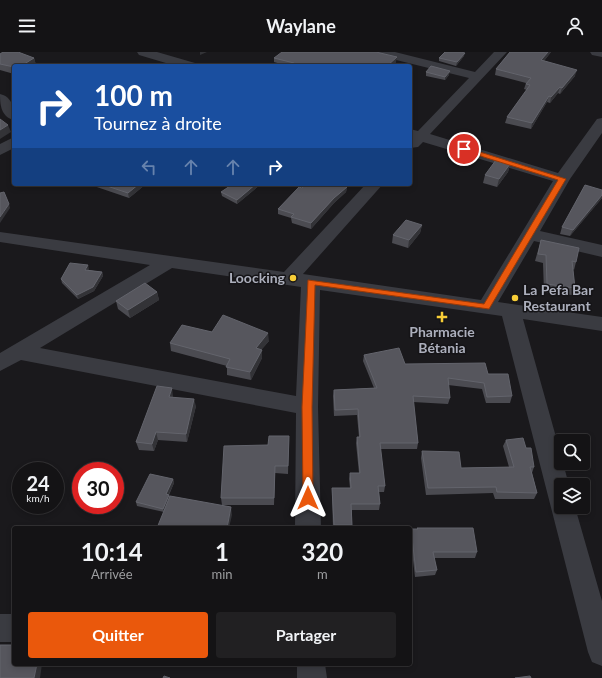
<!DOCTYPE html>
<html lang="fr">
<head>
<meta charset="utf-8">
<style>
	:root { --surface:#141315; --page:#212022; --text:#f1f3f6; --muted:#9d9ea0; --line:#333234; --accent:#ea580c }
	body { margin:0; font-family:Lato,sans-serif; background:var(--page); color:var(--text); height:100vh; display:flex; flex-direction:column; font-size:15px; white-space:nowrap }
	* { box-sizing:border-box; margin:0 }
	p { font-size:13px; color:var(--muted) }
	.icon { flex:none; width:22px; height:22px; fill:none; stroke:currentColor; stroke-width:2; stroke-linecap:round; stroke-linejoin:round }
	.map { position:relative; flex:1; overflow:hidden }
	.panel { position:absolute; left:12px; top:474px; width:400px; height:140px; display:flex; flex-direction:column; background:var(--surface); border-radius:4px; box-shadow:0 2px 6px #0003,0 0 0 1px var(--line) }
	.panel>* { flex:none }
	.top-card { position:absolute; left:12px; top:12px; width:400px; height:122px; border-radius:4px; box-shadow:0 2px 6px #0003,0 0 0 1px var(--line); background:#1a4fa0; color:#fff; overflow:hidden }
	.controls { position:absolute; left:554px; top:382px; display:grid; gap:8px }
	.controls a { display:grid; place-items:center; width:36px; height:36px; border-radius:4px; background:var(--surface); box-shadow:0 2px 6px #0003,0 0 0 1px var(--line); font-size:20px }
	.speed { position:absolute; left:12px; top:410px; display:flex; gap:8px; font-size:20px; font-weight:700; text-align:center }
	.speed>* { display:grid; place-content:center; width:52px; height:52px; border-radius:50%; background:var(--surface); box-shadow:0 2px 6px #0003,0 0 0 1px var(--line); line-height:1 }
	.speed small { font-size:10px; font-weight:400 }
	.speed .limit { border:6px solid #d22; background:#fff; color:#111 }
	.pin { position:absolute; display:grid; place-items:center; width:34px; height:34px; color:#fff; margin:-17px; border:2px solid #fff; border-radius:50%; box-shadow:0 1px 4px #0007 }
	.me { position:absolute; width:44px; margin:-22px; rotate:0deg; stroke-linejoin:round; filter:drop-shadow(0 0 3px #0008) }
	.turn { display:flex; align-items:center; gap:14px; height:84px; padding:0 16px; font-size:18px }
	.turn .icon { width:52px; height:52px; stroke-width:2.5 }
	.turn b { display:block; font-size:28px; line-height:34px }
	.lanes { display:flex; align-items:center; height:38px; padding:0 16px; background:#0003; justify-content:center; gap:20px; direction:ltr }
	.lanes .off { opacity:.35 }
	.eta { display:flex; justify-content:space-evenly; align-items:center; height:68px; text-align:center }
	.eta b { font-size:24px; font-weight:700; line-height:28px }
	.action { display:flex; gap:8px; margin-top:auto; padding:8px 16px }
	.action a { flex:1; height:46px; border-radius:4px; background:var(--accent); color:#fff; font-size:16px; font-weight:700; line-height:46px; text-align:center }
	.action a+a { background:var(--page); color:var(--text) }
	header { display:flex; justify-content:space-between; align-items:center; height:52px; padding:0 16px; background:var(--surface); font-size:18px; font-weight:700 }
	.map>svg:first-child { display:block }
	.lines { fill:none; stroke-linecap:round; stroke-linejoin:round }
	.minor { fill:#3a3b41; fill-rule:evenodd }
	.wall { fill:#4b4b51 }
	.shaded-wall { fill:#333337 }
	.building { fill:#56565d; stroke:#63646c }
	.route { fill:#ea580c; stroke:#983908 }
	.poi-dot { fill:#f7cd37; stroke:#151417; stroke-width:1.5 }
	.labels { text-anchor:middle; stroke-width:3; stroke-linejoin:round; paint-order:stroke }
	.poi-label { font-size:14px; font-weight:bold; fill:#acafbc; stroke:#151417; text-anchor:end }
</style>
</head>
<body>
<header><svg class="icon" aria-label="menu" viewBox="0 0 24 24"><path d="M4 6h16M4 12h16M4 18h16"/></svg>Waylane<svg class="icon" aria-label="person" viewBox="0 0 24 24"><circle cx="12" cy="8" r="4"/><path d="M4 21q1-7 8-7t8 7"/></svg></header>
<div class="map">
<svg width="602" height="626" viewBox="0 0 602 626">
	<rect width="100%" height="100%" fill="#1a191c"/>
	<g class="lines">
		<g class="minor">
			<path d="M137,0H157L195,11L197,14H176L139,3Z"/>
			<path d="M374,0H395L475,20L494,0H507L430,82L558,121L597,67L602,66V81L570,127L540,179L602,193V205L534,189L498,250L602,265V279L523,267L561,403V411H563L569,433H561V455H575L602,549V614L592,610L588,600L502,264L320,238L318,355L321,476H295L296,361L21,308L0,319V301L150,213L0,190V180L284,220L366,132H383L303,222L481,248L553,129L423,90L418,95L410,96V77L418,79L469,26L376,3ZM172,216L301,235L296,344L40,296Z"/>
			<path d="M590,0H602V5L592,3Z"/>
			<path d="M0,42C13,45 14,57 14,68C1,65 0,53 0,42Z"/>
			<path d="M14,85V96L0,103V92Z"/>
			<rect x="0" y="562" width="14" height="28"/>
			<path d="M297,612H325L327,626H297Z"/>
		</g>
	</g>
	<g class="wall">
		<path d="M509,0H551L544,9L575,24L560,42L558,41L550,51L547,50L531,77L505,71L507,65L527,38L524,37L526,31L495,23L496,17L510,0Z"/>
		<path d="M0,2L34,6L36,13L14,14V22L0,18Z"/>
		<path d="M464,4L456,14L439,9V6Z"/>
		<path d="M274,6L396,10L392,14H288L274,10Z"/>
		<path d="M426,20L449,23L445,28L426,24Z"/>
		<path d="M510,112L508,120L497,135L483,131L485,123Z"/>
		<path d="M90,132H146L129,146L91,133Z"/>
		<path d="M261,132L237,152L222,144L221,140Z"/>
		<path d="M324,133L347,135L346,140L334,151L311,177L292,171L291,166L278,162V157L302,136Z"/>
		<path d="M602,138V146L570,184L560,182L562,175Z"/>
		<path d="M422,173L420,181L408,196L392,191L393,183Z"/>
		<path d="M541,188L576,210L574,218L573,217L575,236L572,243L544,240L543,211L535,209Z"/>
		<path d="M89,217L88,218L102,220L103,224L94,239L78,247L62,231L61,227Z"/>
		<path d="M157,240L159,248L130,266L118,257L116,249Z"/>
		<path d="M212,280L269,289L261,298L262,306L251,328L227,323V314L171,299L170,291Z"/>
		<path d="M364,303L405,312L488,322L512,344L510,351H486L482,337L448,333L450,346L448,352L413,350L418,391L417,397H380L385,434L384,440H379L380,452L379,458H352V476H333L332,442V436H350L349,427L350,421H359L356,391L357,385H359L357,363L334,364L333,344L334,338L374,336L363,309Z"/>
		<path d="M173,344V345L196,354L187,390L158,388L154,399L139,398L136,390Z"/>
		<path d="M289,384L288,422L275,421L274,453H222L221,446L268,393Z"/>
		<path d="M506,388L526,396L534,415L532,421L537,441L534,447H495L493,441L426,443L421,406L422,399L461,416L509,415L503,394Z"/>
		<path d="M173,427L174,431L169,443L170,445L232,463L164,460L137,454L136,450Z"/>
		<path d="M417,476L477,500L475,506H434L437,518L435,523L415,525L410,483L411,477H417Z"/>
	</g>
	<g class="shaded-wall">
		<path d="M200,0H207L200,3Z"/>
		<path d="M548,0H551L540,14L541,8Z"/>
		<path d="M465,1L464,4L456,14L457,10Z"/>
		<path d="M397,5L396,10L392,14H387Z"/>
		<path d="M34,6L36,13L34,14H21Z"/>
		<path d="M577,18L575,24L560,42L562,36Z"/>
		<path d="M450,19L449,23L445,28V25Z"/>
		<path d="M560,35L558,41L550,51L551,45Z"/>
		<path d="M549,44L547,50L531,77L532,71Z"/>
		<path d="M8,73L11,80L0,87V78Z"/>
		<path d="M510,112L508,120L497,135L499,127Z"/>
		<path d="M139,132H146L129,146L128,141Z"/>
		<path d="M256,132H261L237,152V148Z"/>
		<path d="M347,135L346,140L334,151L311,177V171L334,146Z"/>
		<path d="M602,143V146L570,184L573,178Z"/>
		<path d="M9,152L10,156L0,171V165Z"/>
		<path d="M422,173L420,181L408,196L409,188Z"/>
		<path d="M88,213L89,217L86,222L85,218Z"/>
		<path d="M102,220L103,224L94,239L78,247L77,243Z"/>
		<path d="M157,240L159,248L130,266L128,258Z"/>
		<path d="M268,281L269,289L256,304V296Z"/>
		<path d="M262,298V306L251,328L250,320Z"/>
		<path d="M172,336L173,344L170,353L169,345Z"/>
		<path d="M194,347L196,354L187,390L186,382Z"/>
		<path d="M156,380L158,388L154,399L152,392Z"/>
		<path d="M173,427L174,431L167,446L166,442Z"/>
		<path d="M169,443L170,447L164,460L163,457Z"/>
		<path d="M231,455L232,463L229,476H227Z"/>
		<path d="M37,612H42L40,626H34Z"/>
	</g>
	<g class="building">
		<path d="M3,0H18L34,6L21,14H14V15L0,12V2Z"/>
		<path d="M282,0H376L397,5L387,14H290L294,11L274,6Z"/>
		<path d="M445,0H461L465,1L457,10L439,6Z"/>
		<path d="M510,0H548L541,8L577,18L562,36L560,35L551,45L549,44L532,71L507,65L530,33L526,32L531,26L496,17Z"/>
		<path d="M431,14L450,19L445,25L426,20Z"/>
		<path d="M0,67L8,73L0,78Z"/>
		<path d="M496,108L510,112L499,127L485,123Z"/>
		<path d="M101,132H139L128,141Z"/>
		<path d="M233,132H256L237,148L221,140Z"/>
		<path d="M306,132H320L324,133L325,132H339L347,135L334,146L311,171L291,165L294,162L278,157L299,135L302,136Z"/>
		<path d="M585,133L602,138V143L573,178L562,175Z"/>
		<path d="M4,140L9,152L0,165V141Z"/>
		<path d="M406,168L422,173L409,188L393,183Z"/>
		<path d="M541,188L579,196L576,210L572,209L575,236L547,232L546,203L538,202Z"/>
		<path d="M70,211L88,213L85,218L102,220L93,235L77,243L61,227Z"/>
		<path d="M145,231L157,240L128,258L116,249Z"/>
		<path d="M223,263L268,281L256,296L262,298L250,320L226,315L230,307L170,291L182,273L212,280Z"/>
		<path d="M399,296L405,312L485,311L488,322H508L512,344L487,345L484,331L448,326L450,346L413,344L418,391H380L385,434H378L380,452H351L352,473H334L332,436H351L350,421H360L357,385H360L358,357L335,358L334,338L377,336L364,303Z"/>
		<path d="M157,334L172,336L169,345L194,347L186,382L156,380L152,392L136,390Z"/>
		<path d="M269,384H289L288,414H275L274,446H221L224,394L268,393Z"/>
		<path d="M523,386L526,396H531L534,415H530L537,441L497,440L496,435L428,436L422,399L459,400L461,416L514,415L506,388Z"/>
		<path d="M150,422L173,427L166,442L169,443L163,457L136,450Z"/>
		<path d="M170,444L231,455L227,476H157Z"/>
		<path d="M417,476H473L477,500H433L437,518L416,520L411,477H418Z"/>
		<path d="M0,593H14V612H37L34,626H0Z"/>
		<path d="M164,624L170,626H163Z"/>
		<path d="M530,624L531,626H515Z"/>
	</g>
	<path class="route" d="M464,95L566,127L489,257L315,233L312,355L313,446L312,449H304L303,446L302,355L308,228L484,252L558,128L461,98L460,97Z"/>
	<g class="poi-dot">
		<circle cx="293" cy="226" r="4"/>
		<circle cx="515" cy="246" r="4"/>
		<path d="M440 259h4v4h4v4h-4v4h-4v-4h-4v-4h4z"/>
	</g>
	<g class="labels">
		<g class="poi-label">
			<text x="285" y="231">Loocking</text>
			<text x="523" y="243" text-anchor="start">La Pefa Bar<tspan x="523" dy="16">Restaurant</tspan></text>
			<text x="442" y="285" text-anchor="middle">Pharmacie<tspan x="442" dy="16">Bétania</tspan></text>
		</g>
	</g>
</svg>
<div class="controls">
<a><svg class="icon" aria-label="search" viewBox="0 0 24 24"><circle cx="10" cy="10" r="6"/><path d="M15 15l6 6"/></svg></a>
<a><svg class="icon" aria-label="layers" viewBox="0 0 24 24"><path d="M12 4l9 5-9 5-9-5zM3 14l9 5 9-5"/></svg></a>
</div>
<div class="speed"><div>24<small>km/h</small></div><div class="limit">30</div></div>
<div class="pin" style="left:464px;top:97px;background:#d93025"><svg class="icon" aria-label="arrive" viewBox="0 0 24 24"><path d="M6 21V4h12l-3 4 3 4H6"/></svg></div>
<svg class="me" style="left:308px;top:446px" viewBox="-20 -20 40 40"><path d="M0-17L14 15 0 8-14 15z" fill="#ea580c" stroke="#fff" stroke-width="4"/></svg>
<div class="top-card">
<div class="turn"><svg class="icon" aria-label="right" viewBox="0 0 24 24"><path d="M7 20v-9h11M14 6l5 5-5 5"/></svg><div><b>100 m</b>Tournez à droite</div></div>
<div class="lanes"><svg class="icon off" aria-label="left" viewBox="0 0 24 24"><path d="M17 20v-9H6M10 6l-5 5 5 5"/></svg><svg class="icon off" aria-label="ahead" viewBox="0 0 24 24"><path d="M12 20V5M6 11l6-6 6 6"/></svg><svg class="icon off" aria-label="ahead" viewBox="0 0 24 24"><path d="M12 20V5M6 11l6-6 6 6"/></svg><svg class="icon" aria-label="right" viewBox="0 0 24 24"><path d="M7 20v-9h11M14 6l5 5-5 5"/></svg></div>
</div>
<section class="panel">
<div class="eta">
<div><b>10:14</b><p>Arrivée</p></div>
<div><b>1</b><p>min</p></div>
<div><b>320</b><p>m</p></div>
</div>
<div class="action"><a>Quitter</a><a>Partager</a></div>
</section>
</div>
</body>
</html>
